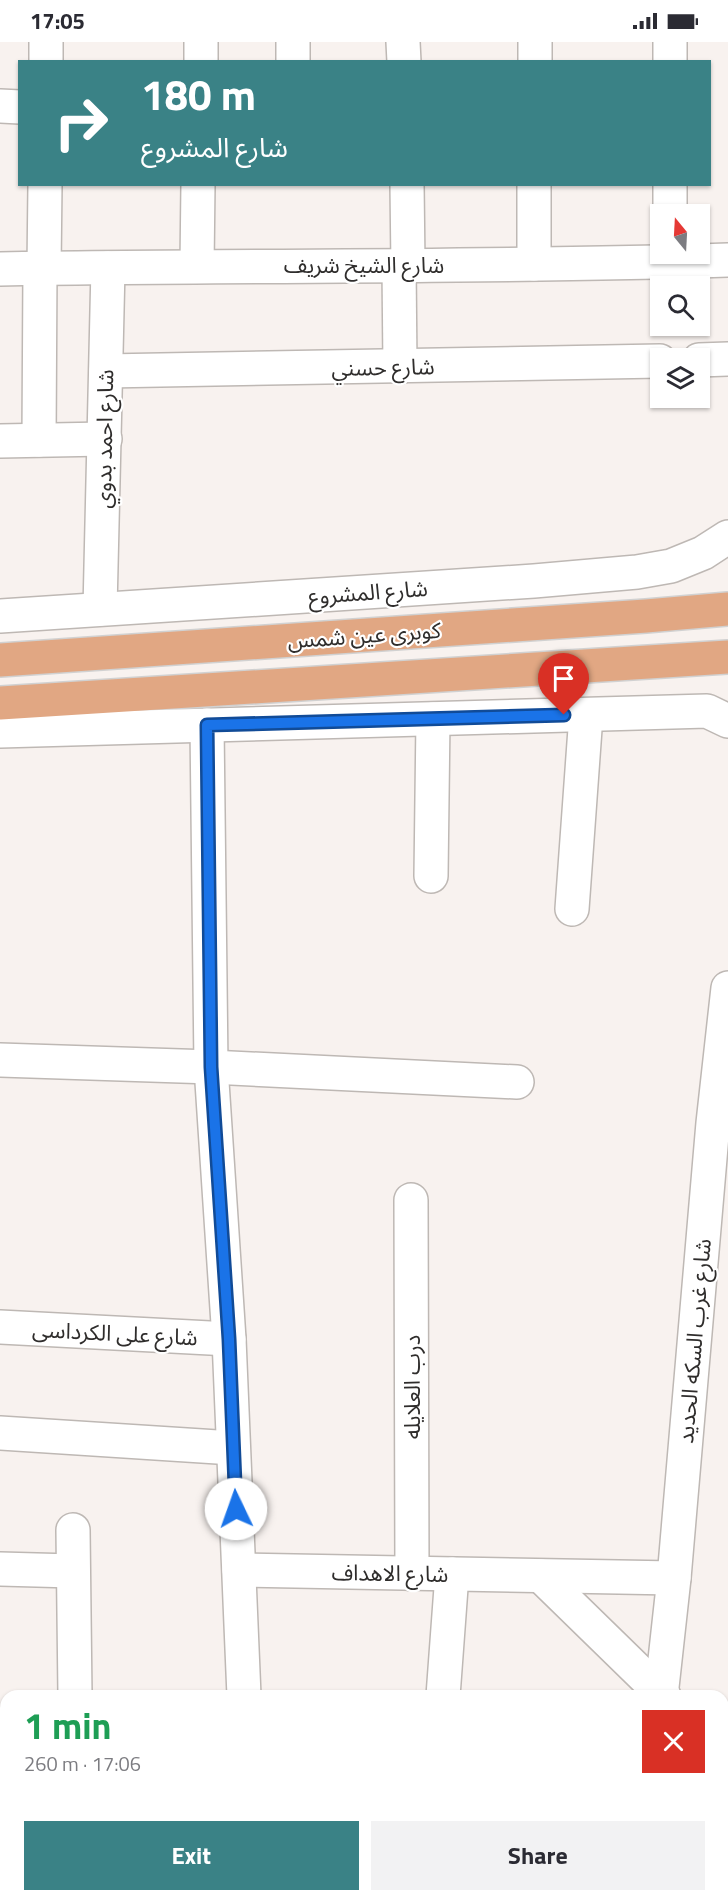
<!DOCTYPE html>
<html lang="en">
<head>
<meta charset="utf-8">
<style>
	:root { --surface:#fff; --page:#f2f2f3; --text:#2b2b33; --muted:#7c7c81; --accent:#3a8286 }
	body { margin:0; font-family:"Titillium Web","Noto Sans Arabic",sans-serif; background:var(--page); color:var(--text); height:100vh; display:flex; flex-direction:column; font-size:22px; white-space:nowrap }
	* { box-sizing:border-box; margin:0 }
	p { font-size:20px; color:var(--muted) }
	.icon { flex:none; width:33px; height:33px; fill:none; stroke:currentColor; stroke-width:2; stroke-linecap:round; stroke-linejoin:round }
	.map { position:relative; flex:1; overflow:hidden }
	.side { position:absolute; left:0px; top:1648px; width:729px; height:212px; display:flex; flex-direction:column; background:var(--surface); border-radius:18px 18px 0 0; box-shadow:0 2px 4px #0004 }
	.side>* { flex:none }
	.top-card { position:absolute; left:18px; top:18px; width:693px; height:126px; border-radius:0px; box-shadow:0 2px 4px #0004; background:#3a8286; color:#fff; overflow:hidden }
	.needle { width:39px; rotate:342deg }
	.fabs { position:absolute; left:650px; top:162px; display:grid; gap:12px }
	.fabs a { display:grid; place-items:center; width:60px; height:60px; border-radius:0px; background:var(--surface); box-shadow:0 2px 4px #0004; font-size:30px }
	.pin { position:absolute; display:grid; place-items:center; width:51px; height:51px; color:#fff; margin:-62px -26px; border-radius:50% 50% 50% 0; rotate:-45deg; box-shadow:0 0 6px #0007 }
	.pin .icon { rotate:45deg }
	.me { position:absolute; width:66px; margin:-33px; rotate:357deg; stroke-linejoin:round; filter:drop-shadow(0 0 4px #0008) }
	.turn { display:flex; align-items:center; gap:21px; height:126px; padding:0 24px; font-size:27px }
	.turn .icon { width:78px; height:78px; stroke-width:2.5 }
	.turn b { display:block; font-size:42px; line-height:51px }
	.round { display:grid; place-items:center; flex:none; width:63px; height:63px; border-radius:0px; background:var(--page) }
	.overview { display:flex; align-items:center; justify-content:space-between; height:102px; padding:0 24px }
	h1 { font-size:36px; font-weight:700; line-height:45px; color:#1e9e55 }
	.button { display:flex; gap:12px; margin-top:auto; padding:12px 24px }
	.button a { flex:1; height:69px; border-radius:0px; background:var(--accent); color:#fff; font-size:24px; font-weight:700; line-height:69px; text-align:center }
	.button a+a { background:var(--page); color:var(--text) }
	.status { display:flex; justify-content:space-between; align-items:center; height:42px; padding:0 30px; background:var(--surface); direction:ltr }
	.status svg { height:16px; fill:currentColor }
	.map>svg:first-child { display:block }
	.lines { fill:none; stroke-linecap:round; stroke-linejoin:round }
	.minor-casing { stroke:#beb8b4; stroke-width:36 }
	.major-casing { stroke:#d1d1d1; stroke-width:36 }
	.minor { stroke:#fff; stroke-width:33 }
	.major { stroke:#e1a783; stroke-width:33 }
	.rail { stroke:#8f8b89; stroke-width:4.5; stroke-dasharray:10 10; stroke-linecap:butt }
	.route-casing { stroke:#114b97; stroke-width:15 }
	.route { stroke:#1a73e8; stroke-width:10 }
	.labels { text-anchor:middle; stroke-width:4.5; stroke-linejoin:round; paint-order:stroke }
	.street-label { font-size:22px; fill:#2f2d2c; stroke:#fff }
</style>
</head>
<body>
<div class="status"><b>17:05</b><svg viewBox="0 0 49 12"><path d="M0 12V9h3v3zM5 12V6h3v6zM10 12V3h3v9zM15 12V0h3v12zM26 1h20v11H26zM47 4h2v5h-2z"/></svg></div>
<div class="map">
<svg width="728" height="1859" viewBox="0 0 728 1859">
	<rect width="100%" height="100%" fill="#f8f2ef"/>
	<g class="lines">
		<defs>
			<g id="minor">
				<path d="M403,0L404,20"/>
				<path d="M46,20V0"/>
				<path d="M201,20V0"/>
				<path d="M293,20V0"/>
				<path d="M535,20V0"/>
				<path d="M670,20V0"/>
				<path d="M0,64L20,65"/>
				<path d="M407,142L408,223"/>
				<path d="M670,172V142"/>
				<path d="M534,222V142"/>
				<path d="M197,224L198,142"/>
				<path d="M399,224L400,325"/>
				<path d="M44,226L45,142"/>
				<path d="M0,227C243,223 485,226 728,218"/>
				<path d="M699,318L728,317"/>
				<path d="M106,329L660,319"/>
				<path d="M39,398L40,226"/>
				<path d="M0,399L105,397"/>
				<path d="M100,567L108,226"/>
				<path d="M0,574L534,539L637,530L671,524L703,511L728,495"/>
				<path d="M207,683L211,1025L229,1297L244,1654"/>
				<path d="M0,689L707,669L728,679"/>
				<path d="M431,834L433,677"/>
				<path d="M572,867L586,673"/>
				<path d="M0,1018L211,1025L517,1040"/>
				<path d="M411,1158L412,1532"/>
				<path d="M0,1285L229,1297"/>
				<path d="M0,1391L233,1406"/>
				<path d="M73,1488L75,1654"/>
				<path d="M0,1527L73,1529"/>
				<path d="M239,1528L674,1536"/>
				<path d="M541,1534L664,1654"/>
				<path d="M443,1654L452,1532"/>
				<path d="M661,1654L674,1536L713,1081L728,946"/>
				<path d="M0,1754H6"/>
				<path d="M80,1854V1859"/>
				<path d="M250,1854V1859"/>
				<path d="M641,1859L642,1854"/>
				<path d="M678,1859V1854"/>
			</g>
			<g id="major">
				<path d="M0,618L646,574L728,567"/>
				<path d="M0,661L728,615"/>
			</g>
		</defs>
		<use href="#minor" class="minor-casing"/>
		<use href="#major" class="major-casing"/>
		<use href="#minor" class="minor"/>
		<use href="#major" class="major"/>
		<g class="rail">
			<path d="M723,1777L728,1732"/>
			<path d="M714,1859V1854"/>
		</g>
	</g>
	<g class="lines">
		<defs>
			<path id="route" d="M236,1467L229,1297L211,1025L207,683L564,673"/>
		</defs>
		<use href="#route" class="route-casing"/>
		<use href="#route" class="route"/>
	</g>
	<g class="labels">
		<g class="street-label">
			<text x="364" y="231">شارع الشيخ شريف</text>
			<text transform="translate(383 325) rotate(-1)" y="8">شارع حسني</text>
			<text transform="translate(104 397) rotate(-89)" y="8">شارع احمد بدوي</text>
			<text transform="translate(368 550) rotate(-4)" y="8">شارع المشروع</text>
			<text transform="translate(364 593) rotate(-4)" y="8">كوبرى عين شمس</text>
			<text transform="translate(115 1291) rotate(3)" y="8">شارع على الكرداسى</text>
			<text transform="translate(694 1299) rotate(-85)" y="8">شارع غرب السكه الحديد</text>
			<text transform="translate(412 1345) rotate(-90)" y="8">درب العلايله</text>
			<text transform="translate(390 1531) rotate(1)" y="8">شارع الاهداف</text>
		</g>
	</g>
</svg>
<div class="fabs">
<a><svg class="needle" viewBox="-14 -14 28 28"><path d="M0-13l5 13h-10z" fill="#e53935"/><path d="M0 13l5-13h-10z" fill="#7c7c81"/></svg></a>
<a><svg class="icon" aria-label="search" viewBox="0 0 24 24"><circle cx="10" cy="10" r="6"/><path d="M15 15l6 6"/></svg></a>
<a><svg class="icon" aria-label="layers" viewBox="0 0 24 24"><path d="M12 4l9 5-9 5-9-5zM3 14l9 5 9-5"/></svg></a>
</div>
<div class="pin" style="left:564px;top:673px;background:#d93025"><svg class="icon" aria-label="arrive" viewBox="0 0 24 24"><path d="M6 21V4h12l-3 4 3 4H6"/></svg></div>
<svg class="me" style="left:236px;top:1467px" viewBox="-20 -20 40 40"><circle r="19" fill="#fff"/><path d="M0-13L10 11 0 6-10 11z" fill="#1a73e8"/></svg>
<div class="top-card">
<div class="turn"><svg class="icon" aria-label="right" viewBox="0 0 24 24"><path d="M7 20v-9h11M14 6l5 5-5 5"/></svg><div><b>180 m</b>شارع المشروع</div></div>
</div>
<section class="side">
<div class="overview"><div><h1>1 min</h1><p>260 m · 17:06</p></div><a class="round" style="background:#d93025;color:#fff"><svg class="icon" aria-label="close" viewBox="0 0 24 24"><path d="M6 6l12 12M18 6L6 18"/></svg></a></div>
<div class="button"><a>Exit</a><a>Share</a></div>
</section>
</div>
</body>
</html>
